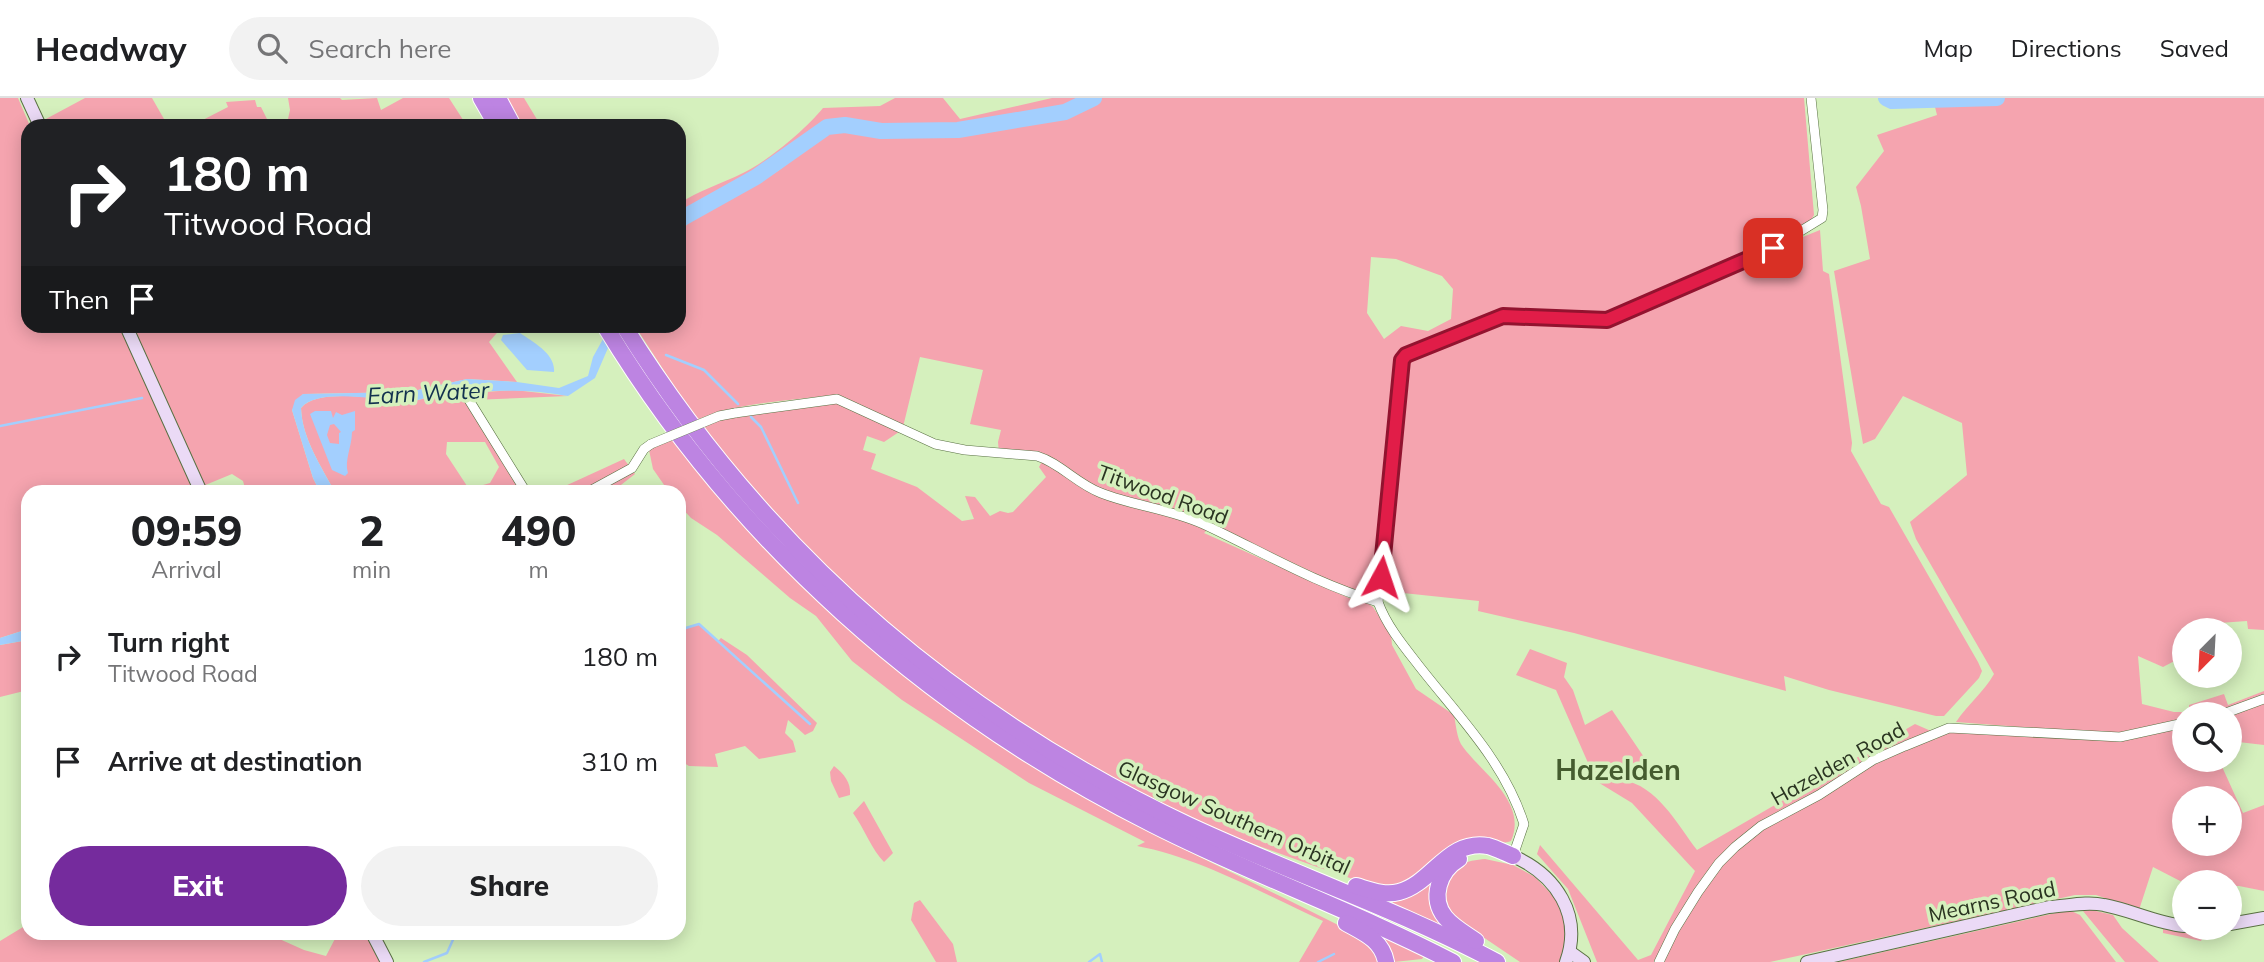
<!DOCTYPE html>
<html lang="en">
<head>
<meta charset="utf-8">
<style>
	:root { --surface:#fff; --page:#f2f2f2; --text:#202124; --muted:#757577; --line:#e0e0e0; --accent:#752b9d }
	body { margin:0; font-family:Mulish,sans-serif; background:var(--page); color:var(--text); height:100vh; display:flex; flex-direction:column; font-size:26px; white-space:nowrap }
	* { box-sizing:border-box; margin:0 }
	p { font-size:23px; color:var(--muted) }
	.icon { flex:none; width:38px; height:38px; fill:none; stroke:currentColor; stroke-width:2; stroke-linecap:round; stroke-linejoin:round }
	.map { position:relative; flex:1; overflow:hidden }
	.sheet { position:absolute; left:21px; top:387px; width:665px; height:455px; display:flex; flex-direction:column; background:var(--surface); border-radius:21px; box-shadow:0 4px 18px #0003 }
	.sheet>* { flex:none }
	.guide { position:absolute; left:21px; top:21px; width:665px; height:214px; border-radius:21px; box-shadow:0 4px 18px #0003; background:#202124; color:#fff; overflow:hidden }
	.needle { width:46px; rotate:204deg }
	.tools { position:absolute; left:2172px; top:520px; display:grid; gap:14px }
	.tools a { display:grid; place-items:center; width:70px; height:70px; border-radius:50%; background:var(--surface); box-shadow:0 4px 18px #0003; font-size:35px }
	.pin { position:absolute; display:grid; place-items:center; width:60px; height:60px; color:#fff; margin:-30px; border-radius:14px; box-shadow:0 4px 10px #0006 }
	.me { position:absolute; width:77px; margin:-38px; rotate:5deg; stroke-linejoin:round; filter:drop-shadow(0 0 5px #0008) }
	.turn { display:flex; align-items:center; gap:24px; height:147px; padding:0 28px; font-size:32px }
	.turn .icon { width:91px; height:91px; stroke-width:2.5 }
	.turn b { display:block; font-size:49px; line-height:60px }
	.then { display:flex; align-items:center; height:66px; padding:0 28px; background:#0003; gap:14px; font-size:26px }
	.eta { display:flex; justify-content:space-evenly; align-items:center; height:119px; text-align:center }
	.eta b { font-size:42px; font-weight:800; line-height:49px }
	.cta { display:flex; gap:14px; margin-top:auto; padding:14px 28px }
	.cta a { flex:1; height:80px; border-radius:42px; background:var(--accent); color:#fff; font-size:28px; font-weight:800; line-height:80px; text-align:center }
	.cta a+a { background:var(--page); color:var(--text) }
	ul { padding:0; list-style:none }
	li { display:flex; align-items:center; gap:21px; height:105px; padding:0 28px }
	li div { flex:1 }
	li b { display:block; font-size:26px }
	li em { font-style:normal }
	header { display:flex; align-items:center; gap:42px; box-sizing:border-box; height:98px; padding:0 35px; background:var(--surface); border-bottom:2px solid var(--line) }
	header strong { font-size:33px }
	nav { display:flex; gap:38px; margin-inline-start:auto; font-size:24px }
	.search { width:490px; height:63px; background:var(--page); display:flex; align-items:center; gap:18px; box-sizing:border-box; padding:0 24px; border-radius:38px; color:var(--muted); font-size:26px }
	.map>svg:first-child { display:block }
	.green { fill:#f5a4af; fill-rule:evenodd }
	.water { fill:#a3cffe; fill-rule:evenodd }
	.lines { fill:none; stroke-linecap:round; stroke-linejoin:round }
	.stream { stroke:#a3cffe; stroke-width:2.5 }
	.river { stroke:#a3cffe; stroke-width:16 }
	.street-casing { stroke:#597143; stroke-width:10 }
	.secondary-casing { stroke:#597143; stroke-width:14 }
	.highway-casing { stroke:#fff; stroke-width:18 }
	.street { stroke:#fff; stroke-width:9 }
	.secondary { stroke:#ebdaf6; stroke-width:12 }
	.highway { stroke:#bd84e2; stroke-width:16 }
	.street-bridge-casing { stroke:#597143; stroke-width:10; stroke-linecap:butt }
	.street-bridge { stroke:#fff; stroke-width:9 }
	.route-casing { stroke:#92132f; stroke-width:18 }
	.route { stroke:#e11d48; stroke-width:12 }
	.labels { text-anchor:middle; stroke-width:7; stroke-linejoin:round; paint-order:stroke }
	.street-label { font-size:21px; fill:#2a3421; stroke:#d5f0bd }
	.water-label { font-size:23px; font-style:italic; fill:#12314f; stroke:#d5f0bd }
	.district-label { font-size:28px; font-weight:bold; fill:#455c2f; stroke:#d5f0bd }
</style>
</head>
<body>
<header>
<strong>Headway</strong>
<div class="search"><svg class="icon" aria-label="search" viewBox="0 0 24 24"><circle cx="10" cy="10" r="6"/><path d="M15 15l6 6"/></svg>Search here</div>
<nav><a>Map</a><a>Directions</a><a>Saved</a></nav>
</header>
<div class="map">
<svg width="2264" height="864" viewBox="0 0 2264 864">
	<rect width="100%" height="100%" fill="#d5f0bd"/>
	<g class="green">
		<path d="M0,0H18L30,28H28V228H120L195,394H28V531L0,540Z"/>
		<path d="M85,0H152L168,28H46L44,22Z"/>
		<path d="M288,0H340L342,2L377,0L381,12L403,0H449L467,28H191L228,9L226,4L255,2L257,9H261L268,23L288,21L290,12Z"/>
		<path d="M505,0H524L541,28H521Z"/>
		<path d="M895,0H943L960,21L1052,0H1804L1814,117L1810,124L1787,137L1788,145L1820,132L1823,173L1829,176L1852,345L1851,353L1881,406L1889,409L1978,564L1982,573L1979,580L1944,618H1936L1829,592L1784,578L1786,593L1574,535L1478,513L1479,503L1384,493C1385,470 1385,451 1395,429L1389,424L1404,262L1400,258L1374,497L1352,493L1212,427L1204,435L1349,500L1366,504L1373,509L1391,536L1392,547L1416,591L1454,617C1456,627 1457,642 1463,649C1482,675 1528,704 1511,743C1498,748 1482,741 1469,746C1439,758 1417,793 1381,791C1373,790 1363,785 1356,782C1331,774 1306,765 1281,756C1051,676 849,521 703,329L726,320L837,304L899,334L884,344L867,338L863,352L876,356L871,371L917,389L962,423L974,421L965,398L975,399L990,418L1000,413L1008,415L1013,414L1046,379L1039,369L1044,360L999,355L998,344L1001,332L970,326L983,272L920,259L903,329L844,299L833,297C788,303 738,304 696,322L635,228H679C679,207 674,148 683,132C697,108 758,88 782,70C802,55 820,34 844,30L846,25L829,26L821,30L755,77L725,93L707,100L679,120V106C699,92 721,86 743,75C768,63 805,32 823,10L880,8ZM1371,159L1396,161L1442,178L1453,191L1451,221L1428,233L1401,228L1384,241L1367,215ZM1724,175L1608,227L1506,222L1489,227L1488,216L1509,213L1609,219Z"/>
		<path d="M1907,0H2264V532L2248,531L2247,523L2205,526L2207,532H2184V558L2163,569L2138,558L2142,606L2174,614H2189V607L2224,596L2228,607L2264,593V647L2230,643V616H2184V662H2219L2243,715L2264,707V793L2239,788H2230V784L2184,785L2153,769L2139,812L2096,797H2075L1770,864H1597L1568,791L1537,756L1540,747L1638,862L1651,857L1695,773L1632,705L1596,683L1556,592L1516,577L1530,551L1567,565L1564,579L1573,592L1585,627L1612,612L1648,665L1622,682C1657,687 1677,726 1697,752L1915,626L1931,633L1936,642L1939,634L2034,630L1956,624C1968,606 1984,594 1994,576L1916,441L1910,424L1967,377L1962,325L1903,298L1875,341L1863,346L1834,173L1870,161L1861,108L1856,89L1884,53L1877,37L1937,17L1934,5ZM2184,700H2230V746H2184Z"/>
		<path d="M131,228H503L489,244L517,284L467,281L409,294L303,296L292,312L313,380L320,394H246L243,383L232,376L203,388Z"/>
		<path d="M514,292L568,298L472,302L471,295Z"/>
		<path d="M463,293L464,303L521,394H335C321,368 302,340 301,310C318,289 383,302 409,303C419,304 431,297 441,295C448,293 456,293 463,293ZM447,344H485L499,369L490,385L469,391L446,356Z"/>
		<path d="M675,340C689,358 701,378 716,396C732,416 753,434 771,453C857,542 956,623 1064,687C1158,742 1259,786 1356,836L1369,845L1381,864H1299L1323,823C1266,797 1198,759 1137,748L1145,744L1029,685L902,602L852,563L816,518L790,500L717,437L691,420L679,407V394H669L653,371L649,352Z"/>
		<path d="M624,361L635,376L612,394H552Z"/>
		<path d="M699,526L718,543L721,540L747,557L817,625L813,633L805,637L788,622L785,635L793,643L796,654L759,661L745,648L715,656L718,669L689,668L679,662V532Z"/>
		<path d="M28,542V592L0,599V547Z"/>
		<path d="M834,668C844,676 851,684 850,697L839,700L831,683L830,674Z"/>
		<path d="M864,703L893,755L884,764C872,752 864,730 853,715Z"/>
		<path d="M1485,761L1513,767L1535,779L1555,800L1564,822L1567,846L1560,864H1520L1449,816C1447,808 1442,797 1442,789C1444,768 1469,762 1485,761Z"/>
		<path d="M1434,779L1449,831L1393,806V801Z"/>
		<path d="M920,802L953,846L957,864H936L911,822L914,805Z"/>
		<path d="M2083,810L2113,817L2122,830L2159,864H2125L2083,813Z"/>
		<path d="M2069,812L2080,817L2116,864H1839Z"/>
		<path d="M28,826V835H266L304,852L326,858L338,835H369L383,864H0V843Z"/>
		<path d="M2163,831L2204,837L2201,843L2163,835Z"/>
		<path d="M1376,835L1424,858L1422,861L1394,864Z"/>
	</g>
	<g class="water">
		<path d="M520,235C533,244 556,256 554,274L527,272L501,242L503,237Z"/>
		<path d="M603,241L608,250L595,280L568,298C543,293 519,292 494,293C487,293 479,295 472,295C462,295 452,292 441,295C431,297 420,303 410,303C384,304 319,288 301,310C302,340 321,368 335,394H320L313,380L292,312L295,302L303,296L409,294L467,281L517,284L559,290L588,278L593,259Z"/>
		<path d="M315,313H331L333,320L336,314L342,317L355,313V332L352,334C352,348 344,363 348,375L345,378L332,372L310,316ZM334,326L341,334L339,335V346L330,345L327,337L330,327Z"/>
		<path d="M28,531V542L0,547V540Z"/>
	</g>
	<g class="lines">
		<g class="stream">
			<path d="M666,257L704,272L738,306"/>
			<path d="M751,319L761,329L798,405"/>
			<path d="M0,328L142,300"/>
			<path d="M679,532L699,526L810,626"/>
			<path d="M424,864L447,855L456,835"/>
			<path d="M1089,864L1100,856L1102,864"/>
			<path d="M1318,864L1334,856"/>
		</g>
		<g class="river">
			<path d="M1886,0L1892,3L1997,0"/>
			<path d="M679,122L756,79L827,29L845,27L881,33L958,32L1065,14L1094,0"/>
		</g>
		<defs>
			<g id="street">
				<path d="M469,302L526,394"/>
				<path d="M735,315L837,301L935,346L965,352L1037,358C1060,365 1077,386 1101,395C1134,408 1170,411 1203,426C1261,453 1316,486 1378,504"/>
				<path d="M588,394L632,370L644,351L651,346"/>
				<path d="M2223,616L2264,601"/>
				<path d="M1513,758L1524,726C1504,662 1455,615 1416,564C1401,545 1386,526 1378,504L1402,262L1418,251L1503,218L1599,223L1618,219L1773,150L1822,120L1823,112L1811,0"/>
				<path d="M1659,864L1675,831L1698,794L1719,765L1735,749L1761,728L1819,697L1873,662L1905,648L1949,630L2120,639L2184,625"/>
			</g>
			<g id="secondary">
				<path d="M27,0L40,28"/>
				<path d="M126,228L201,394"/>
				<path d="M1513,758C1556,777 1583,817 1566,864"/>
				<path d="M2230,826L2264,820"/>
				<path d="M372,835L387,864"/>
				<path d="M1570,854L1584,864"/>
				<path d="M1807,864L2049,809C2067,808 2087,803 2104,807C2131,812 2156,825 2184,828"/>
			</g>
			<g id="highway">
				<path d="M481,0L497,28"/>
				<path d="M498,0L513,28"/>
				<path d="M605,228C735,443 927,613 1152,726C1250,776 1355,813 1453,864"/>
				<path d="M624,228C763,451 951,615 1188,727C1291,775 1397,811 1497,864"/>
				<path d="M1459,761C1439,773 1430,800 1445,819C1453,829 1466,836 1476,843"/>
				<path d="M1356,788C1370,792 1384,798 1399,794C1433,785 1447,741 1488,748C1496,750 1505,755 1513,758"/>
				<path d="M1346,825C1364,835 1382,842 1386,864"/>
			</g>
		</defs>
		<use href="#street" class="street-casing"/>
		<use href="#secondary" class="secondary-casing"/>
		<use href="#highway" class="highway-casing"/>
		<use href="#street" class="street"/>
		<use href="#secondary" class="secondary"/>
		<use href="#highway" class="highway"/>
		<defs>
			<path id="street-bridge" d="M651,346L719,318L735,315"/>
		</defs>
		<use href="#street-bridge" class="street-bridge-casing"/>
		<use href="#street-bridge" class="street-bridge"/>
	</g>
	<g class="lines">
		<defs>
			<path id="route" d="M1381,479L1402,262L1406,257L1503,218L1607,222L1773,150"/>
		</defs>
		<use href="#route" class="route-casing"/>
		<use href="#route" class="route"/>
	</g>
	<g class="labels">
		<g class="street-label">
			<text transform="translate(1163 397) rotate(20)" y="7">Titwood Road</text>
			<text transform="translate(1838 666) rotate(-29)" y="7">Hazelden Road</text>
			<text transform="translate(1234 720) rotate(24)" y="7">Glasgow Southern Orbital</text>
			<text transform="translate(1992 804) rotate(-12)" y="7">Mearns Road</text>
		</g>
		<g class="water-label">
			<text transform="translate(428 295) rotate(-3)" y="8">Earn Water</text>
		</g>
		<g class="district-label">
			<text x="1618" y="682">Hazelden</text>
		</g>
	</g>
</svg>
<div class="tools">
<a><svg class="needle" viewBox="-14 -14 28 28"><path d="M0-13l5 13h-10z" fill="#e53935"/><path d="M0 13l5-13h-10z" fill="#757577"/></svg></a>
<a><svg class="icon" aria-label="search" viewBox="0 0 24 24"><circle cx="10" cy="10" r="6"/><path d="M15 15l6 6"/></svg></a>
<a>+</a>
<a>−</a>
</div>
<div class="pin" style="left:1773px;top:150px;background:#d93025"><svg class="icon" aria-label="arrive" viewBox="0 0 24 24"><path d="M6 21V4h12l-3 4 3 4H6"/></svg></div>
<svg class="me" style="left:1381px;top:479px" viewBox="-20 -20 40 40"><path d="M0-17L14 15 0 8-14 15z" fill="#e11d48" stroke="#fff" stroke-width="4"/></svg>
<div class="guide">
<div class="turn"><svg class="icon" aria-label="right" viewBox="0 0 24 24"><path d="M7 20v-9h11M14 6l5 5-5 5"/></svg><div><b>180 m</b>Titwood Road</div></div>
<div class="then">Then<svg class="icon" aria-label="arrive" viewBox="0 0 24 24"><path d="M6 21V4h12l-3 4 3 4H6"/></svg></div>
</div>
<section class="sheet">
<div class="eta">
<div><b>09:59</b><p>Arrival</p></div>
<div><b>2</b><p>min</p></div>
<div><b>490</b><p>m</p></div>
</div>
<ul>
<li><svg class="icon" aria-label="right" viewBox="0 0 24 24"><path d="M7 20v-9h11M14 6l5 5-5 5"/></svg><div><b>Turn right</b><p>Titwood Road</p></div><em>180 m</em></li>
<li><svg class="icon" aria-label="arrive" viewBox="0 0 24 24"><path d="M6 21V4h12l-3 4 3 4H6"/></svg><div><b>Arrive at destination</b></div><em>310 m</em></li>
</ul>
<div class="cta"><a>Exit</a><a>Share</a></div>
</section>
</div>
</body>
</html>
